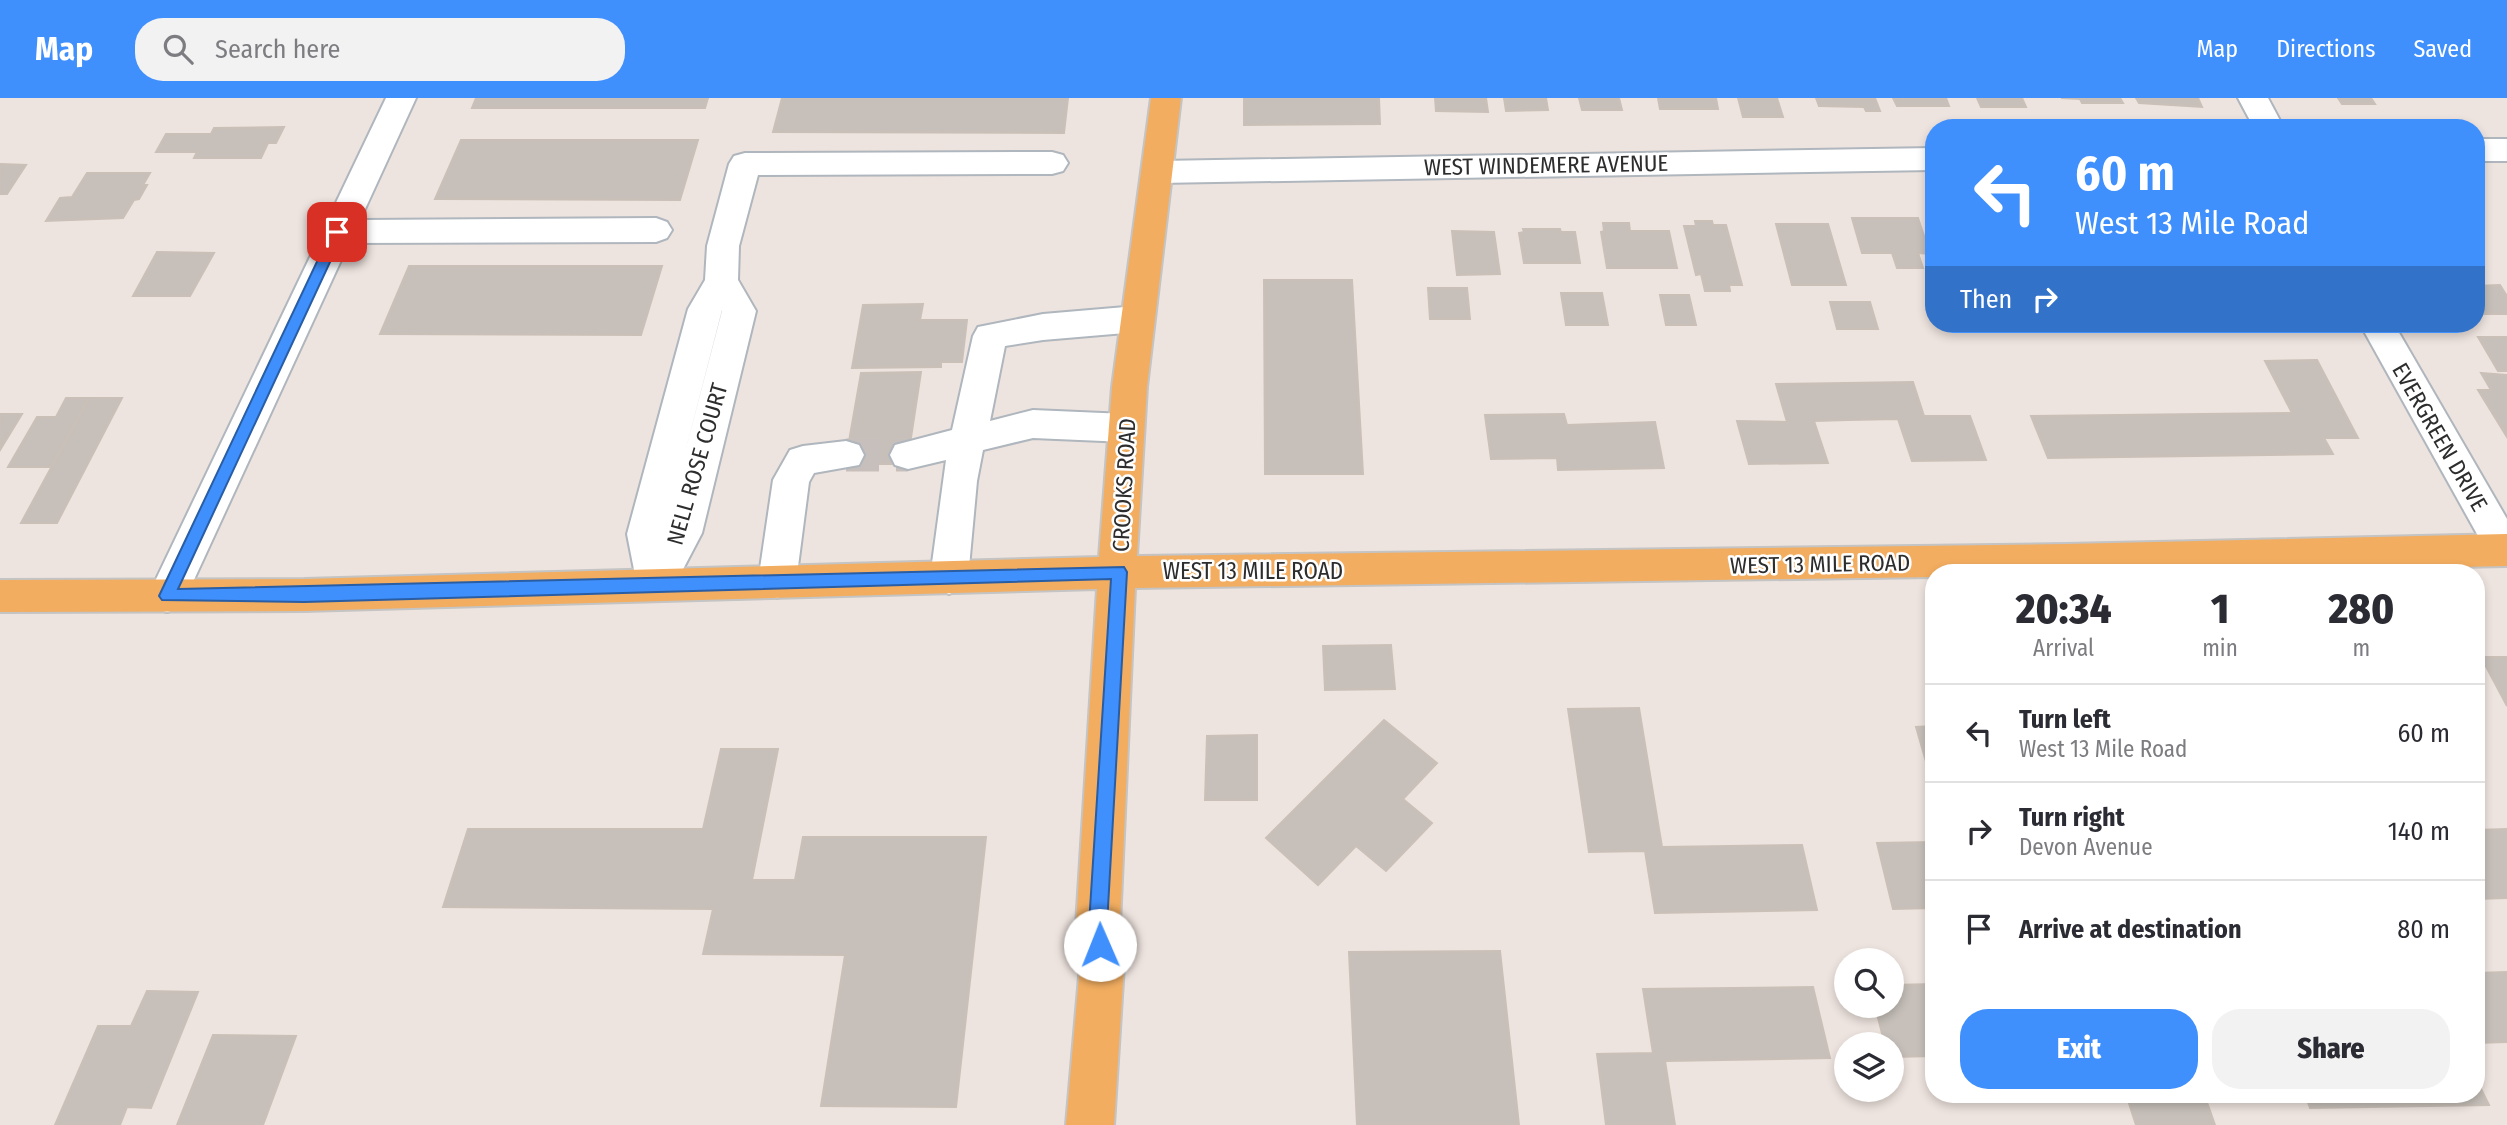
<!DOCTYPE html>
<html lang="en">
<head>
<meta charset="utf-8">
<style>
	:root { --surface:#fff; --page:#f2f2f3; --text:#2b2b33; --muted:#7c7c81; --line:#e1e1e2; --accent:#3f8ffc }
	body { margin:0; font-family:"Fira Sans Condensed",sans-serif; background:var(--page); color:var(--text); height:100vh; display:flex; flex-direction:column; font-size:26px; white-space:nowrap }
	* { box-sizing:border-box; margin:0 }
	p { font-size:23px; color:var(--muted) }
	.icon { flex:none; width:38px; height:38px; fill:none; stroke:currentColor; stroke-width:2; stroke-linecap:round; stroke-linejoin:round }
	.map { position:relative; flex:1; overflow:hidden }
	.drawer { position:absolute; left:1925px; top:466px; width:560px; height:539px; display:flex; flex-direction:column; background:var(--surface); border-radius:28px; box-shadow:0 4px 10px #0003 }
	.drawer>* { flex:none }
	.top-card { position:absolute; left:1925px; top:21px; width:560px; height:214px; border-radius:28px; box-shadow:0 4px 10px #0003; background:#3f8ffc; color:#fff; overflow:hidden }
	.fabs { position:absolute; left:1834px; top:850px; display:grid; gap:14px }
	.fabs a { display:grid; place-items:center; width:70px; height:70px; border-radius:50%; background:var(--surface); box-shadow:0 4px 10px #0003; font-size:35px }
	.pin { position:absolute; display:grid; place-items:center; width:60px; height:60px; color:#fff; margin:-30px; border-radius:14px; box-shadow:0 4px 10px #0006 }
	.me { position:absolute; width:77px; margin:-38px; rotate:359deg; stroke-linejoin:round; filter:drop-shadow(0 0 5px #0008) }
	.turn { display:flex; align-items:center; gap:24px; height:147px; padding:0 35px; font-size:32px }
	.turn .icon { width:91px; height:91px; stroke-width:2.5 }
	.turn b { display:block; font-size:49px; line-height:60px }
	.then { display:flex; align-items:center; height:66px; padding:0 35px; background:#0003; gap:14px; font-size:26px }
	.eta { display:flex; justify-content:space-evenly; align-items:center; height:119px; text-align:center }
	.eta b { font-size:42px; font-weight:800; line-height:49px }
	.primary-button { display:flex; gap:14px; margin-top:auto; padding:14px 35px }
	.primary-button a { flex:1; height:80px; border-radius:28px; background:var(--accent); color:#fff; font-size:28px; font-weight:800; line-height:80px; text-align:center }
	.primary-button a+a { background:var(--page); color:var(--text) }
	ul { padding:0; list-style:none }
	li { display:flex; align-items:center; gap:21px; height:98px; padding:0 35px; border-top:2px solid var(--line) }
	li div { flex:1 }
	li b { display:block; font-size:26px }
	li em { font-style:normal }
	header { display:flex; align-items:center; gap:42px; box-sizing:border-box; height:98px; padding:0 35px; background:var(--accent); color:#fff }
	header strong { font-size:33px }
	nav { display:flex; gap:38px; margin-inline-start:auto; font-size:24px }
	.search { width:490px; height:63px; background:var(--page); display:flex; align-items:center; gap:18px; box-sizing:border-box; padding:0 24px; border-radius:28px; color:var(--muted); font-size:26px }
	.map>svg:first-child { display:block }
	.building { fill:#c7c0ba; stroke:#cac0b8; stroke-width:2 }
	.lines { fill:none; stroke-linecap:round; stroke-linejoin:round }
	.minor-tunnel { stroke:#c7bfbb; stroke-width:33; stroke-dasharray:33 17; stroke-linecap:butt }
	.minor-casing { stroke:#afb6bd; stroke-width:4 }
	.major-casing { stroke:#c4c4c4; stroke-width:4 }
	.minor { fill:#fff; fill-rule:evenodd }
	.major { fill:#f2ad60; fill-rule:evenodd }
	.route { fill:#3f8ffc; stroke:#295da4; stroke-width:2 }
	.labels { text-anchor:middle; stroke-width:5; stroke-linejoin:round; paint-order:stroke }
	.street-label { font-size:23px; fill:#2d2d2d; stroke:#fff }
</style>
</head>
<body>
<header>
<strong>Map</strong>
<div class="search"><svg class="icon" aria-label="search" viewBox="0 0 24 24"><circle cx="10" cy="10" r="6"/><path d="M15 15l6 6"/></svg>Search here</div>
<nav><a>Map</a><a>Directions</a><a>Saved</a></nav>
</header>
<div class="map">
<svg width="2507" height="1027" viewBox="0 0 2507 1027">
	<rect width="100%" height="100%" fill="#eee4df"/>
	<g class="building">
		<path d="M476,0H708L705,10H472Z"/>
		<path d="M782,0H1068L1064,35L773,34Z"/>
		<path d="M1244,0H1379L1380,26L1244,27Z"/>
		<path d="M1435,0H1486L1488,14L1436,13Z"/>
		<path d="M1504,0H1546L1548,12L1506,13Z"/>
		<path d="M1579,0H1619L1622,12H1582Z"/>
		<path d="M1658,0H1716L1718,11H1660Z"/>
		<path d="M1738,0H1777L1783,19H1743Z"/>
		<path d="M1816,0H1875L1880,13H1866L1864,9L1819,8Z"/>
		<path d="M1893,0H1946L1949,8H1897Z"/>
		<path d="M1977,0H2022L2026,9H1981Z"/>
		<path d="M2061,0H2120L2123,5H2082L2080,1Z"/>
		<path d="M2136,0H2198L2202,9L2139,5Z"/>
		<path d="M2338,0H2371L2375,6H2342Z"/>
		<path d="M284,29L276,45H268L261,60H194L197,54H156L166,36H211L214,30Z"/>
		<path d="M461,42H698L680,102L435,101Z"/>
		<path d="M0,66L26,67L7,96H0Z"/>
		<path d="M87,75H150L143,87H147L139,101L134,102L123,120L46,123L60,100L72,99Z"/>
		<path d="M1852,120H1918L1930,156L1918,155L1923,170H1897L1892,155H1862Z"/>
		<path d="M1695,123H1712L1713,127H1726L1742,187H1729L1730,193H1705L1701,176L1696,177L1684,128H1696Z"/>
		<path d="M1603,125H1629L1630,133H1669L1677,170H1607L1601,134L1604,133Z"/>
		<path d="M1776,126H1828L1846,187H1792Z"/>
		<path d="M1523,131H1560L1561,134H1575L1580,165H1524L1519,135L1524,134Z"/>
		<path d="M1452,133L1494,134L1500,176L1457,177Z"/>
		<path d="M157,154L214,155L190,198H133Z"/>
		<path d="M409,168H662L641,237L380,236Z"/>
		<path d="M1264,182H1352L1363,376H1265Z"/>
		<path d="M2500,187L2507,198V216H2479L2476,212V188Z"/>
		<path d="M1428,190H1467L1470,221H1430Z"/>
		<path d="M1561,195H1602L1608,227H1566Z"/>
		<path d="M1660,197H1689L1696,227H1666Z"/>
		<path d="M1830,204H1870L1878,231H1837Z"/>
		<path d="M923,206L920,222H967L962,264H941V269L852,270L863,207Z"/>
		<path d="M2014,226H2055L2058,231L2016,232Z"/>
		<path d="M2103,226H2145L2146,228L2104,229Z"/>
		<path d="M2478,239H2507V273H2498Z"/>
		<path d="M2317,262L2358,340H2324L2333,356L2048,360L2031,318L2292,315L2265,263Z"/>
		<path d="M921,274L907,366H845L861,275Z"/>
		<path d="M2481,275L2507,277V339L2478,292H2491Z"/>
		<path d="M1913,284L1924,318H1970L1986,362L1912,363L1898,321L1848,322L1814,323L1828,365L1749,366L1737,323L1787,324L1776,286Z"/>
		<path d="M66,300H89L51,369H8L37,319H56Z"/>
		<path d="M89,300H122L57,425H21Z"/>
		<path d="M0,316H22L0,352Z"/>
		<path d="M1564,316L1567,327L1655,324L1664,370L1558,372L1557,360L1491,361L1485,317Z"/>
		<path d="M1391,547L1395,591L1325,592L1323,548Z"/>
		<path d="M2481,559H2507V608Z"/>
		<path d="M1639,610L1662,749L1802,747L1817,812L1655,815L1645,753L1589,754L1568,611Z"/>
		<path d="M1384,622L1437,665L1403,701L1432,725L1386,773L1356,748L1318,787L1266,740Z"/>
		<path d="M1934,628V691L1916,629Z"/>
		<path d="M1257,637V702H1205L1207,638Z"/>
		<path d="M721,651H778L752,782H795L803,739H986L956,1009L821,1008L845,857L703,856L713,811L443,809L468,731H703Z"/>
		<path d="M2507,731V800L2476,801V732Z"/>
		<path d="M1934,744V810L1893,811L1877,745Z"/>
		<path d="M1500,853L1519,1027H1357L1349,854Z"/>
		<path d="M2507,874V944L2476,945V875Z"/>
		<path d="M1934,886V958L1892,959V947H1885L1875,908H1892V887Z"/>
		<path d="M1813,889L1830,960L1665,963L1675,1027H1606L1597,956L1653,955L1643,891Z"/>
		<path d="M147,893L198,894L151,1010L127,1009L120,1027H55L98,928H131Z"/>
		<path d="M213,937L296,938L263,1027H177Z"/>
		<path d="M2476,981L2489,1007L2310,1010L2305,996H2476Z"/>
		<path d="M2126,996H2204L2215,1027H2136Z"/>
	</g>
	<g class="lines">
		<path class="minor-tunnel" d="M846,357H908"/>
		<defs>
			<g id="minor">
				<path d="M386,0H416L360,122L656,120L667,124L672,132L667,140L656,144L349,145L181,510L167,514L153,510L148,498Z"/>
				<path d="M2238,0H2268L2284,30H2254Z"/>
				<rect x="2476" y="41" width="31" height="22"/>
				<path d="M1934,50V72L1159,85L1148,82L1143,74L1148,66L1159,63Z"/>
				<path d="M1052,54L1063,57L1068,65L1063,73L1052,76L758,77L739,148L738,182L756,213L702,435L669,498L656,503L643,498L637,487L627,436L688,211L705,182L707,148L729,66L734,58L745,55ZM722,212V213L682,366Z"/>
				<path d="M1137,208L1149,212L1154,221L1149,230L1137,234L1043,242L1005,248L990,323L1033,312L1126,316L1139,320L1144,330L1139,340L1126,344L1033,340L983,352L977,383L968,480L962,491L949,496L936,491L930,480L946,362L908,371L895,367L890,357L895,347L952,332L973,238L978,229L1043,216Z"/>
				<path d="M2360,226H2394L2507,421V467L2492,463Z"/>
				<path d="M846,343L859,347L864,357L859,367L814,375L809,384L796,484L790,495L777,500L764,495L758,484L773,382L790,352L803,348Z"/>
			</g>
			<path id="major" d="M1151,0H1181L1147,289L1137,458L2066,446L2507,436V468L2219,474H1934V479L1135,490L1120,827L1124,867L1114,1027H1066L1080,867L1076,827L1097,491L304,513L0,514V482L304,481L1099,459L1112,289Z"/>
		</defs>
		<use href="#minor" class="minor-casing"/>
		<use href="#major" class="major-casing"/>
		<use href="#minor" class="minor"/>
		<use href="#major" class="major"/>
	</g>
	<path class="route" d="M337,130L344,134L178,491L1124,469L1127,474L1107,827L1109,847L1106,853L1100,856L1094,853L1089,827L1111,481L304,504L162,502L159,498L331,134Z"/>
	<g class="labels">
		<g class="street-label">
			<text transform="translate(1546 67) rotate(-1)" y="8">WEST WINDEMERE AVENUE</text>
			<text transform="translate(2440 339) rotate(60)" y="8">EVERGREEN DRIVE</text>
			<text transform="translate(697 366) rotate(-74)" y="8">NELL ROSE COURT</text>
			<text transform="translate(1124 387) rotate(-87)" y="8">CROOKS ROAD</text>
			<text transform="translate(1820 466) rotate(-1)" y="8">WEST 13 MILE ROAD</text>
			<text x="1253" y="481">WEST 13 MILE ROAD</text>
		</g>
	</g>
</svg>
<div class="fabs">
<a><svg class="icon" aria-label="search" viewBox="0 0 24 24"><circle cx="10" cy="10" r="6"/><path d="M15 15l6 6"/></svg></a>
<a><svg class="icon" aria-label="layers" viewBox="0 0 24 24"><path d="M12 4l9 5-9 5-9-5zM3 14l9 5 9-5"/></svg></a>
</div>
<div class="pin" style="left:337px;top:134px;background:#d93025"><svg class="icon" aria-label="arrive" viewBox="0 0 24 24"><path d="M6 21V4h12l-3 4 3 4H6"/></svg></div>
<svg class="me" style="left:1100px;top:847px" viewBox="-20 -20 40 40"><circle r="19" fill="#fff"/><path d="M0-13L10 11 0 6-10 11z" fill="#3f8ffc"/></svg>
<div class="top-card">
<div class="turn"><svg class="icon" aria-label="left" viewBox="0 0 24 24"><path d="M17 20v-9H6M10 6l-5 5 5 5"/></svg><div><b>60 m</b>West 13 Mile Road</div></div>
<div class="then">Then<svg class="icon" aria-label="right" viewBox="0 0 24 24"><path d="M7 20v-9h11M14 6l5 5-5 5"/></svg></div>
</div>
<section class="drawer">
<div class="eta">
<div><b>20:34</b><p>Arrival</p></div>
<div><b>1</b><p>min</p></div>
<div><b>280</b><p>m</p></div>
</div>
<ul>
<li><svg class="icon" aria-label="left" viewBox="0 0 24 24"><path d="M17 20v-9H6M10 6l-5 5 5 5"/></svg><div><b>Turn left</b><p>West 13 Mile Road</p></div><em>60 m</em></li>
<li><svg class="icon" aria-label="right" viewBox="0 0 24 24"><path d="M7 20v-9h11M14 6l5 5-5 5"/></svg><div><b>Turn right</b><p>Devon Avenue</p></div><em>140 m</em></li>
<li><svg class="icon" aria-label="arrive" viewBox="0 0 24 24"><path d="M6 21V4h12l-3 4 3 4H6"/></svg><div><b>Arrive at destination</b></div><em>80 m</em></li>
</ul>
<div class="primary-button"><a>Exit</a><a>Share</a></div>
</section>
</div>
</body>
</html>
